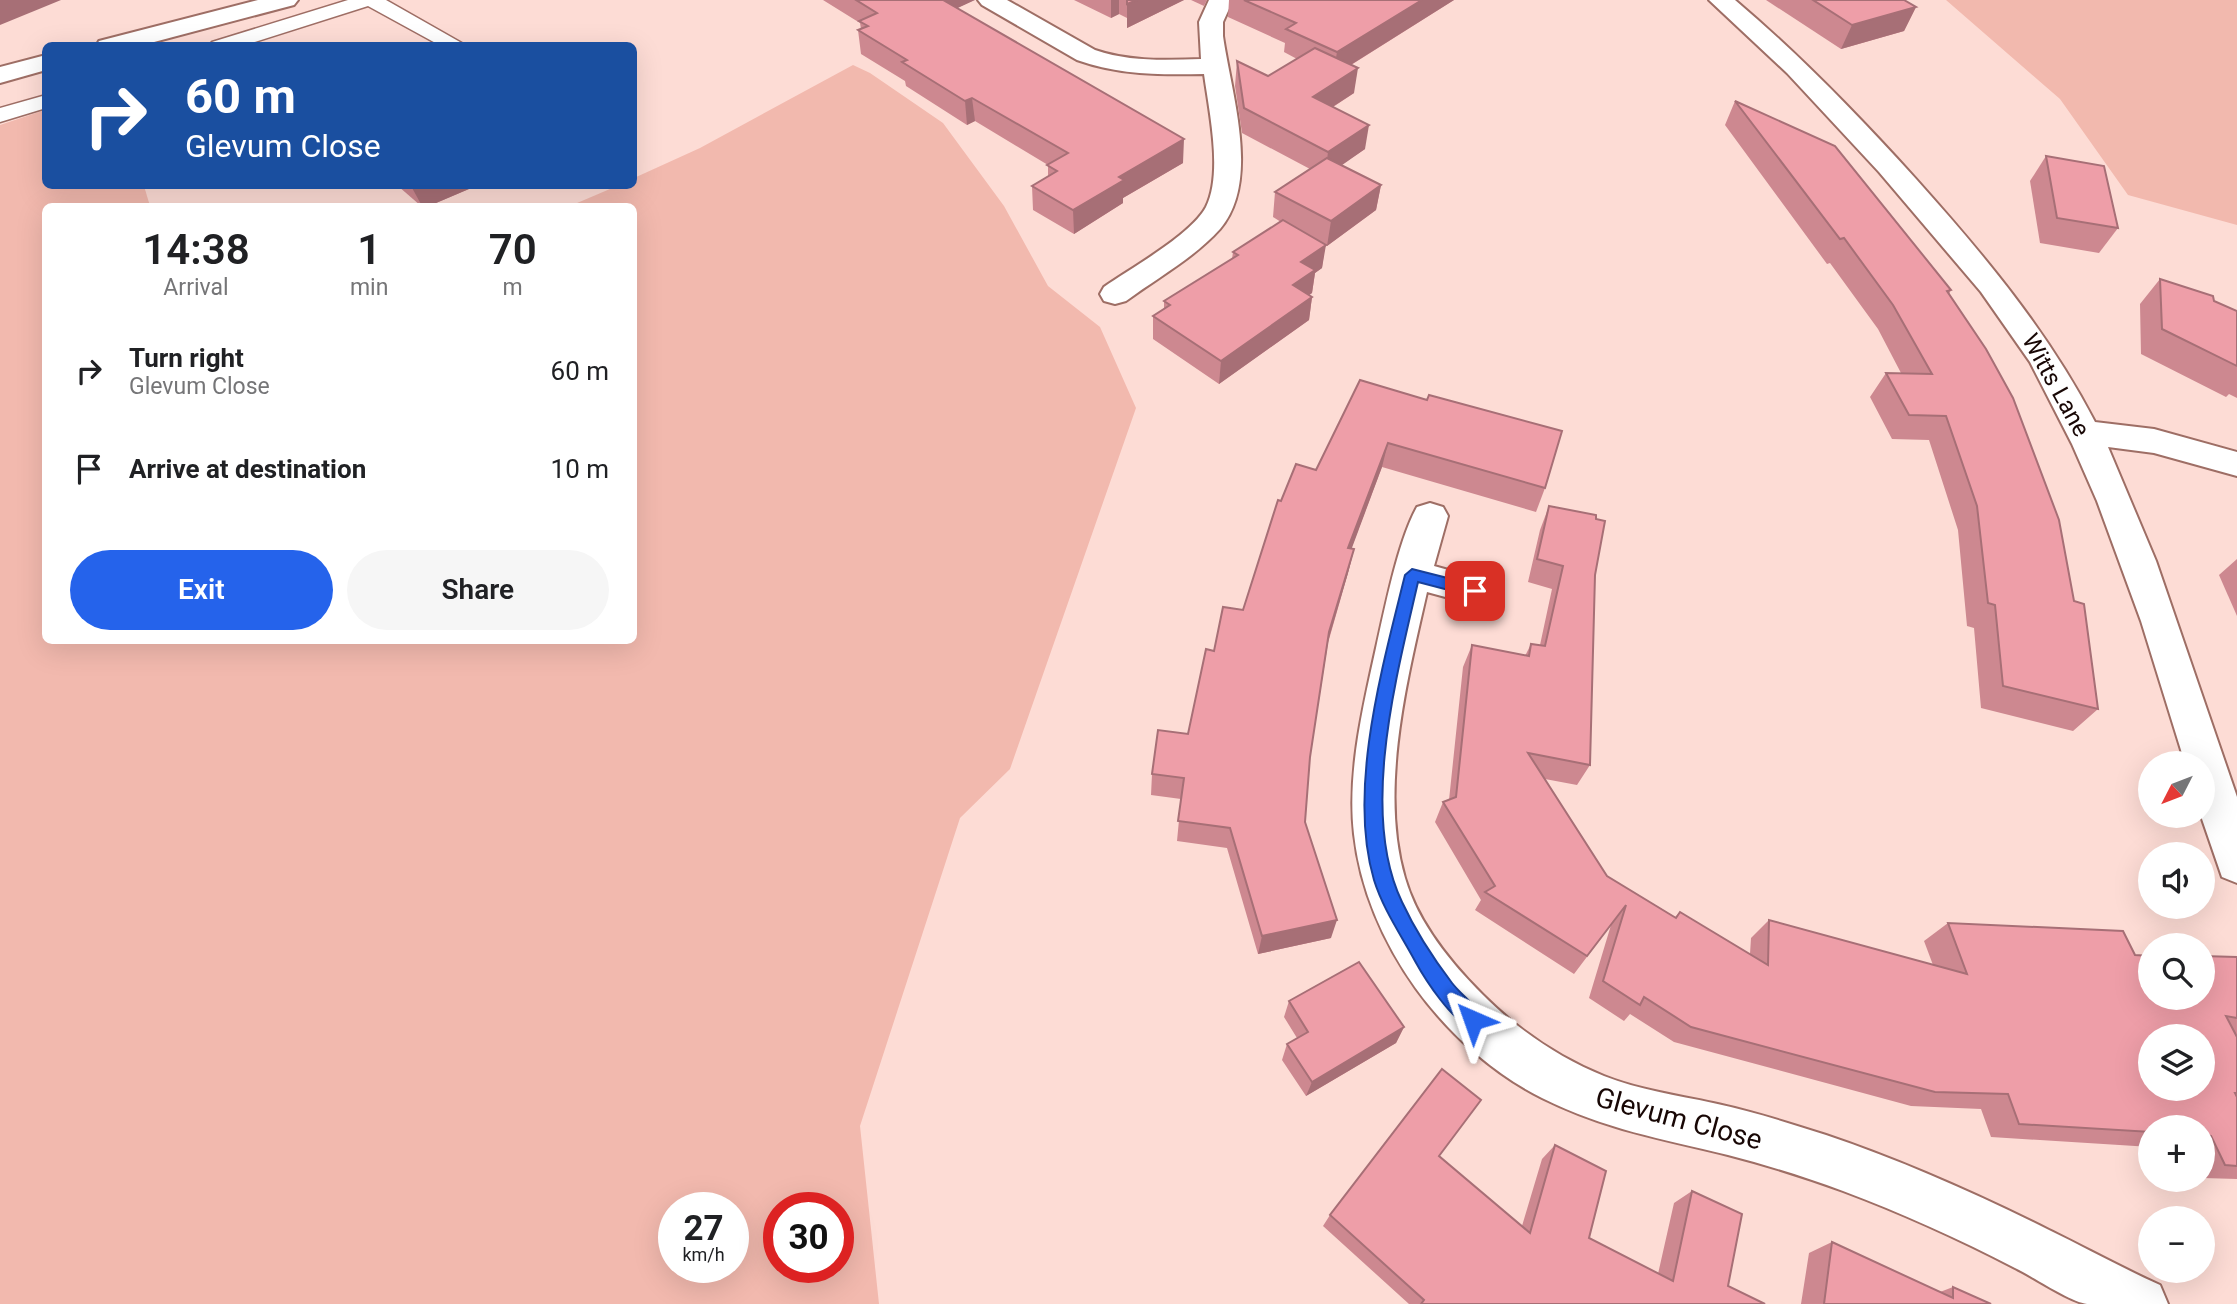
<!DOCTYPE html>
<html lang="en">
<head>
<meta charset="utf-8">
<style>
	:root { --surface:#fff; --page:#f6f6f6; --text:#202124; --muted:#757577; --accent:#2563eb }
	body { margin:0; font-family:Roboto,sans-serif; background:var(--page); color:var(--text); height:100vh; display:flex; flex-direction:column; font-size:26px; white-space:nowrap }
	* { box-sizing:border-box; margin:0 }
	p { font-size:23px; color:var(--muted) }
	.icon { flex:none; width:38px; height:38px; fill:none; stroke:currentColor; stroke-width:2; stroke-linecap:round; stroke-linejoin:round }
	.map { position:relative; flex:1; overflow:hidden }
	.sheet { position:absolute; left:42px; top:203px; width:595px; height:441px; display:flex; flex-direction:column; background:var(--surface); border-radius:10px; box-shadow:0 7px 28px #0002 }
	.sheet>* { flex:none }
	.top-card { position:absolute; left:42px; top:42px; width:595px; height:147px; border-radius:10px; box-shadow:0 7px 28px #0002; background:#1a4fa0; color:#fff; overflow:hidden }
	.needle { width:46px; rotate:228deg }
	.tools { position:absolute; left:2138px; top:751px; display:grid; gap:14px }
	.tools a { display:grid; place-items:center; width:77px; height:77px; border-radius:50%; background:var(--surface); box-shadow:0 7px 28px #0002; font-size:35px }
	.speed { position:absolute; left:658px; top:1192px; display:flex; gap:14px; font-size:35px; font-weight:700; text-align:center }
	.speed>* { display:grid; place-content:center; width:91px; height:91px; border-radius:50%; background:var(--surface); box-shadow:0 7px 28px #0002; line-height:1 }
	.speed small { font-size:18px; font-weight:400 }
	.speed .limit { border:10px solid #d22; background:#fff; color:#111 }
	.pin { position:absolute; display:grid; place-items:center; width:60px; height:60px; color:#fff; margin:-30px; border-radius:14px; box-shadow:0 4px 10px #0006 }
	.me { position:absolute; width:77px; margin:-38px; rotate:317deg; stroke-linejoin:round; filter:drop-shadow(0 0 5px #0008) }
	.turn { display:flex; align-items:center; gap:24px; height:147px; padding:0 28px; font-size:32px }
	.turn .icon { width:91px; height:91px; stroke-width:2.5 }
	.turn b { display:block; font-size:49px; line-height:60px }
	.eta { display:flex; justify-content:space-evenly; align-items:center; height:119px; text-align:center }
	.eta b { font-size:42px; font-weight:600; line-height:49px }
	.cta { display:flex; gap:14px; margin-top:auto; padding:14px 28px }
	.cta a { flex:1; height:80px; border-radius:42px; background:var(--accent); color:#fff; font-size:28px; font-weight:600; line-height:80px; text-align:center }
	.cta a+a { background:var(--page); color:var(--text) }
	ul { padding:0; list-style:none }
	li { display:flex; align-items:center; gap:21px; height:98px; padding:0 28px }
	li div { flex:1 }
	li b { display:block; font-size:26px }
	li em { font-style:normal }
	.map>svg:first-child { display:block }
	.green { fill:#f2b9ae; fill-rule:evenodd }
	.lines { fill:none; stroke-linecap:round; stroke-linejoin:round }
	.service-casing { stroke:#9e6e65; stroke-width:3 }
	.minor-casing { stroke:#9e6e65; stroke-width:4 }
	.tertiary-casing { stroke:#9e6e65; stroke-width:4 }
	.service { fill:#fff; fill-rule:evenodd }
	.minor { fill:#fff; fill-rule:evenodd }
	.tertiary { fill:#fff; fill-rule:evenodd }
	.wall { fill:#cd8890 }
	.shaded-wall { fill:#a76f76 }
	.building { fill:#ee9ea8; stroke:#a76f76; stroke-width:2; fill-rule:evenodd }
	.route { fill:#2563eb; stroke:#184099; stroke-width:2 }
	.labels { text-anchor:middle; stroke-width:5; stroke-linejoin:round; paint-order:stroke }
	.street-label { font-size:24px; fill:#180705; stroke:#fff }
	.near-street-label { font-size:28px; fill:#180705; stroke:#fff }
</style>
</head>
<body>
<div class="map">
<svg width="2237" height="1304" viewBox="0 0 2237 1304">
	<rect width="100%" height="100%" fill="#fddcd5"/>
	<g class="green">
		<path d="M1946,0H2237V225L2128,195L2060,99Z"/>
		<path d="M853,65L870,73L943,123L1004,206L1048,286L1100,327L1136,408L1010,769L960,818L860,1126L879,1304H0V125L45,110L46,186H144L150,206H46V640H634V206H570L617,186H634V178L700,148ZM674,1208H733V1267H674ZM779,1208H838V1267H779Z"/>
	</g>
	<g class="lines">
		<defs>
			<g id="service">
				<path d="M348,0H386L467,46H441L368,6L242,46H209L212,42Z"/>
				<path d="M46,95V108L0,122V108Z"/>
			</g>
			<g id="minor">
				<path d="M978,0H1007L1095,50C1130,62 1165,60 1201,59L1199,22L1209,0H1233L1223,22V36C1231,93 1261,181 1220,229C1194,258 1157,278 1126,301L1115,304L1104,301L1100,294L1104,287C1131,268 1191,235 1206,207C1223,173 1209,111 1204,74C1160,75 1119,75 1077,60L982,5Z"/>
				<path d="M1709,0H1735C1800,55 1859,116 1916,179C1984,255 2047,330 2095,422L2154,429L2237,452V476L2154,453L2108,447L2156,561L2237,797V883L2222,877L2201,816H2203V763H2185L2141,621L2097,501L2072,444L2030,362L1981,292L1879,172L1787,73Z"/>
				<path d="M1430,503L1443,507L1448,516L1434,566L1488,581L1494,591L1488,601L1475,605L1427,592C1407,680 1379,790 1405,878C1418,923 1450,962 1483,995C1517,1029 1559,1058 1604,1076C1639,1090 1677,1095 1713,1103C1751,1111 1789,1123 1826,1135C1903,1161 1977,1194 2049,1230C2086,1248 2122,1268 2160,1285L2168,1304C2141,1304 2113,1304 2087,1304C2070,1302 2032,1276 2015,1268C1959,1239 1902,1213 1843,1191C1805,1177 1767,1165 1728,1155C1659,1138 1607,1130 1542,1098C1445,1049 1366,943 1354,834C1347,773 1363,707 1376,648C1385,608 1398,541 1417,507Z"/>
			</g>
			<g id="tertiary">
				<path d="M258,0H298L294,5L139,46H96L99,41Z"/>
				<path d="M46,55V70L0,83V67Z"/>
			</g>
		</defs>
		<use href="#service" class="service-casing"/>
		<use href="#minor" class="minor-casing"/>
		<use href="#tertiary" class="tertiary-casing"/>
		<use href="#service" class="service"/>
		<use href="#minor" class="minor"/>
		<use href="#tertiary" class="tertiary"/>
	</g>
	<g class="wall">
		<path d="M823,0H974L957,8L1183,163L1123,198V203L1074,234L1033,210L1032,186L1048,176V165L975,121L967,125L906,86L905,81L861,54L858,30L861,29L860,23Z"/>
		<path d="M1074,0H1184L1127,28V18L1119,14L1111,18Z"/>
		<path d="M1191,0H1207L1204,6Z"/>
		<path d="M1229,0H1454L1351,65L1354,93L1333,107L1365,149L1341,165L1381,185L1376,210L1327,246L1325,245L1322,268L1315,273L1312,293L1309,295L1312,297L1309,320L1219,384L1153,339V316L1164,310V301L1232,259L1233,252L1281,222L1273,217L1275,192L1310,169L1242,133L1235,86L1237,61L1268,76L1297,59L1284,52L1285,43L1228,17Z"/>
		<path d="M1766,0H1904L1916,7L1904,31L1841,49Z"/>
		<path d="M1735,101L1951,290L1949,294L2074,601L2098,709L2073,731L1981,708L1974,628L1967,626L1958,530L1929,440L1892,439L1870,397L1886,373H1901L1878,329L1830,263L1827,264L1725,125Z"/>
		<path d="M2046,156L2118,228L2099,253L2040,243L2030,181Z"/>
		<path d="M398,186H476L429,206H421Z"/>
		<path d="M2160,279L2237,311V398L2229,394L2226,397L2141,354L2140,304Z"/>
		<path d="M1360,380L1545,488L1536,512L1382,467L1351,549L1354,550L1348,573L1328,643L1310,757L1305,822L1331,938L1258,954L1227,848L1177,841L1181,799L1151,795L1152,774L1188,734L1214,651L1243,610L1281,501L1316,470Z"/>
		<path d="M1549,506L1595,575L1590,765L1577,785L1545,779L1607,876L1675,917L1680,912L1750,954L1751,938L1769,920L1933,965L1924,941L1948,923L2135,955L2237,957V1179L2203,1178V1127H2151V1147L1991,1137L1981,1109L1911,1106L1674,1042L1630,1014L1624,1021L1589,998L1611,925L1574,974L1475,910L1481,900L1435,822L1443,802L1449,800L1463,667L1472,645L1525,656L1531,644L1540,645L1552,589L1528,582L1540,530Z"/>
		<path d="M2237,559V616L2219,575Z"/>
		<path d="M1289,1001L1404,1027L1396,1043L1306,1096L1282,1060L1287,1044L1297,1038L1284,1017Z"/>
		<path d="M1555,1145L1589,1238L1658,1274L1674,1203L1692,1191L1728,1286L1765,1304H1409L1323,1226L1330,1215L1439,1156L1522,1226L1542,1159Z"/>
		<path d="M1832,1242L1940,1292L1953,1287L1991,1304H1801L1809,1253Z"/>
	</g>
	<g class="shaded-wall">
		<path d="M0,0H61L0,25Z"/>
		<path d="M934,0H975L936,18Z"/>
		<path d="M1111,0H1119V14L1111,18Z"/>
		<path d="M1137,0H1184L1127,28V4Z"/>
		<path d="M1422,0H1454L1333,76L1337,52Z"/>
		<path d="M1916,7L1904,31L1841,49L1852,25Z"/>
		<path d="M1358,68L1354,93L1309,122L1313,97Z"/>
		<path d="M972,98L975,121L967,125L965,101Z"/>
		<path d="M1369,125L1365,149L1325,177L1328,152Z"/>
		<path d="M1184,139L1183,163L1123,198V203L1074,234L1073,210L1119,177Z"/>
		<path d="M1381,185L1376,210L1327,246L1331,221Z"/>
		<path d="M411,186H476L429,206H422Z"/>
		<path d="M1326,245L1322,268L1315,273L1312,293L1290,308L1293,285L1301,262Z"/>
		<path d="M1312,297L1309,320L1219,384L1221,361Z"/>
		<path d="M1388,443L1382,467L1343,572L1348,548Z"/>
		<path d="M1354,549L1348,573L1324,655L1329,632Z"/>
		<path d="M1337,920L1331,938L1258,954L1262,936Z"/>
		<path d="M1404,1027L1396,1043L1306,1096L1312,1082Z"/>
	</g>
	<g class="building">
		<path d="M856,0H943L1184,139L1119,177L1124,180L1073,210L1032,186L1057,171L1047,165L1068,153L972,98L965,101L902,62L907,60L858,30L868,26L859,21L877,13Z"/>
		<path d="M1127,0H1137L1127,4Z"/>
		<path d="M1244,0H1422L1337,52L1286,29L1296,23Z"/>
		<path d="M1813,0H1904L1916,7L1852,25Z"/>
		<path d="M1315,48L1358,68L1313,97L1369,125L1328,152L1244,108L1237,61L1268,76Z"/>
		<path d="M1735,101L1835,146L1951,290L1947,291L1986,349L2013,398L2059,520L2074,601L2084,604L2098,709L2003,686L1995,605L1988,603L1977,506L1946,416L1909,415L1886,373L1932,374L1893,305L1844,238L1840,239Z"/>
		<path d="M2046,156L2104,166L2118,228L2057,218Z"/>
		<path d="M1327,158L1381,185L1331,221L1275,192Z"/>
		<path d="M1283,220L1326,245L1301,262L1315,270L1293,285L1312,297L1221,361L1153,316L1170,305L1164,301L1238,255L1233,252Z"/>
		<path d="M2160,279L2213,296L2214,301L2237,311V366L2162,329Z"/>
		<path d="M1360,380L1427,400L1429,395L1562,431L1545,488L1388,443L1348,548L1354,549L1329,632L1310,757L1305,822L1337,920L1262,936L1230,828L1178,821L1184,778L1152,774L1158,730L1188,734L1206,649L1214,651L1223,607L1243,610L1278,500L1281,501L1296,464L1316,470Z"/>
		<path d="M1549,506L1596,515V519L1605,521L1595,575L1590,765L1528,753L1607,876L1676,918L1680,912L1768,965L1769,920L1967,974L1948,923L2123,931L2135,955L2151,956V998H2203V956L2237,957V1018L2226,1016L2237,1037V1093H2235L2237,1097V1166L2225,1165L2211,1136L2203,1135V1127H2151V1132L2019,1124L2008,1094L1935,1092L1691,1027L1644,997L1640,1005L1603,981L1626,905L1587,956L1485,892L1495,886L1443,802L1456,797L1472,645L1529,656L1531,644L1545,646L1563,566L1537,559ZM2151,1036H2203V1088H2151Z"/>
		<path d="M1359,962L1404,1027L1312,1082L1287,1044L1308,1032L1289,1001Z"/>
		<path d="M1442,1069L1481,1100L1439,1156L1530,1233L1555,1145L1606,1171L1589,1238L1673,1281L1692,1191L1742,1214L1728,1286L1765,1304H1421L1424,1300L1330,1215Z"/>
		<path d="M1832,1242L1953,1298V1287L1991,1304H1824Z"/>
	</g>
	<path class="route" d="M1412,569L1475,585L1483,591L1475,597L1418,582C1397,674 1359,813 1402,902C1415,930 1433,958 1452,983C1462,996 1477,1005 1483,1020L1480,1027L1473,1029C1452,1021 1426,981 1415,961C1401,935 1383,909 1374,880C1347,789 1383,665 1405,575Z"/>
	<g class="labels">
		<g class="street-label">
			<text transform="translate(2056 385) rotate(61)" y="8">Witts Lane</text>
		</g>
		<g class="near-street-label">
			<text transform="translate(1679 1118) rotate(15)" y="10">Glevum Close</text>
		</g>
	</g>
</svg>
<div class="tools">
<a><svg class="needle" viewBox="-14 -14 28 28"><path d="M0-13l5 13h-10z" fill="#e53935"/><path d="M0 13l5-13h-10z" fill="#757577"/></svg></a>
<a><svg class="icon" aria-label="sound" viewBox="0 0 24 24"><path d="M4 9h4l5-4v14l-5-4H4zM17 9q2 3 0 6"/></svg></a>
<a><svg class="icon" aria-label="search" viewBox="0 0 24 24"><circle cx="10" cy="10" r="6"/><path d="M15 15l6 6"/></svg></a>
<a><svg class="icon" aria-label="layers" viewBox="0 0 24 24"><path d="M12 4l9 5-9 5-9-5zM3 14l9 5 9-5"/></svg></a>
<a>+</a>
<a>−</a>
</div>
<div class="speed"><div>27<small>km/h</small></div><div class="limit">30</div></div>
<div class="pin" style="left:1475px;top:591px;background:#d93025"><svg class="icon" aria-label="arrive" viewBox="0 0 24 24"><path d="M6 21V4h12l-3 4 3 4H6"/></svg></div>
<svg class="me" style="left:1473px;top:1020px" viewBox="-20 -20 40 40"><path d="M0-17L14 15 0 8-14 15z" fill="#2563eb" stroke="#fff" stroke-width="4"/></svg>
<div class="top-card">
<div class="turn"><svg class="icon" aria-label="right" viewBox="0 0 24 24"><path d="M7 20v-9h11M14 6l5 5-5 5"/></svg><div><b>60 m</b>Glevum Close</div></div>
</div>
<section class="sheet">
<div class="eta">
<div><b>14:38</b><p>Arrival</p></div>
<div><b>1</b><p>min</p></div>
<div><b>70</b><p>m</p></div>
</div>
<ul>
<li><svg class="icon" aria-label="right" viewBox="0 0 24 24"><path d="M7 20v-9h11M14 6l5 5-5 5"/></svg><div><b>Turn right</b><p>Glevum Close</p></div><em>60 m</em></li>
<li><svg class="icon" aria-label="arrive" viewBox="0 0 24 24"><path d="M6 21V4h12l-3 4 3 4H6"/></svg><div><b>Arrive at destination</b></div><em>10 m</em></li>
</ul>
<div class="cta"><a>Exit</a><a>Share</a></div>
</section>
</div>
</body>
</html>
